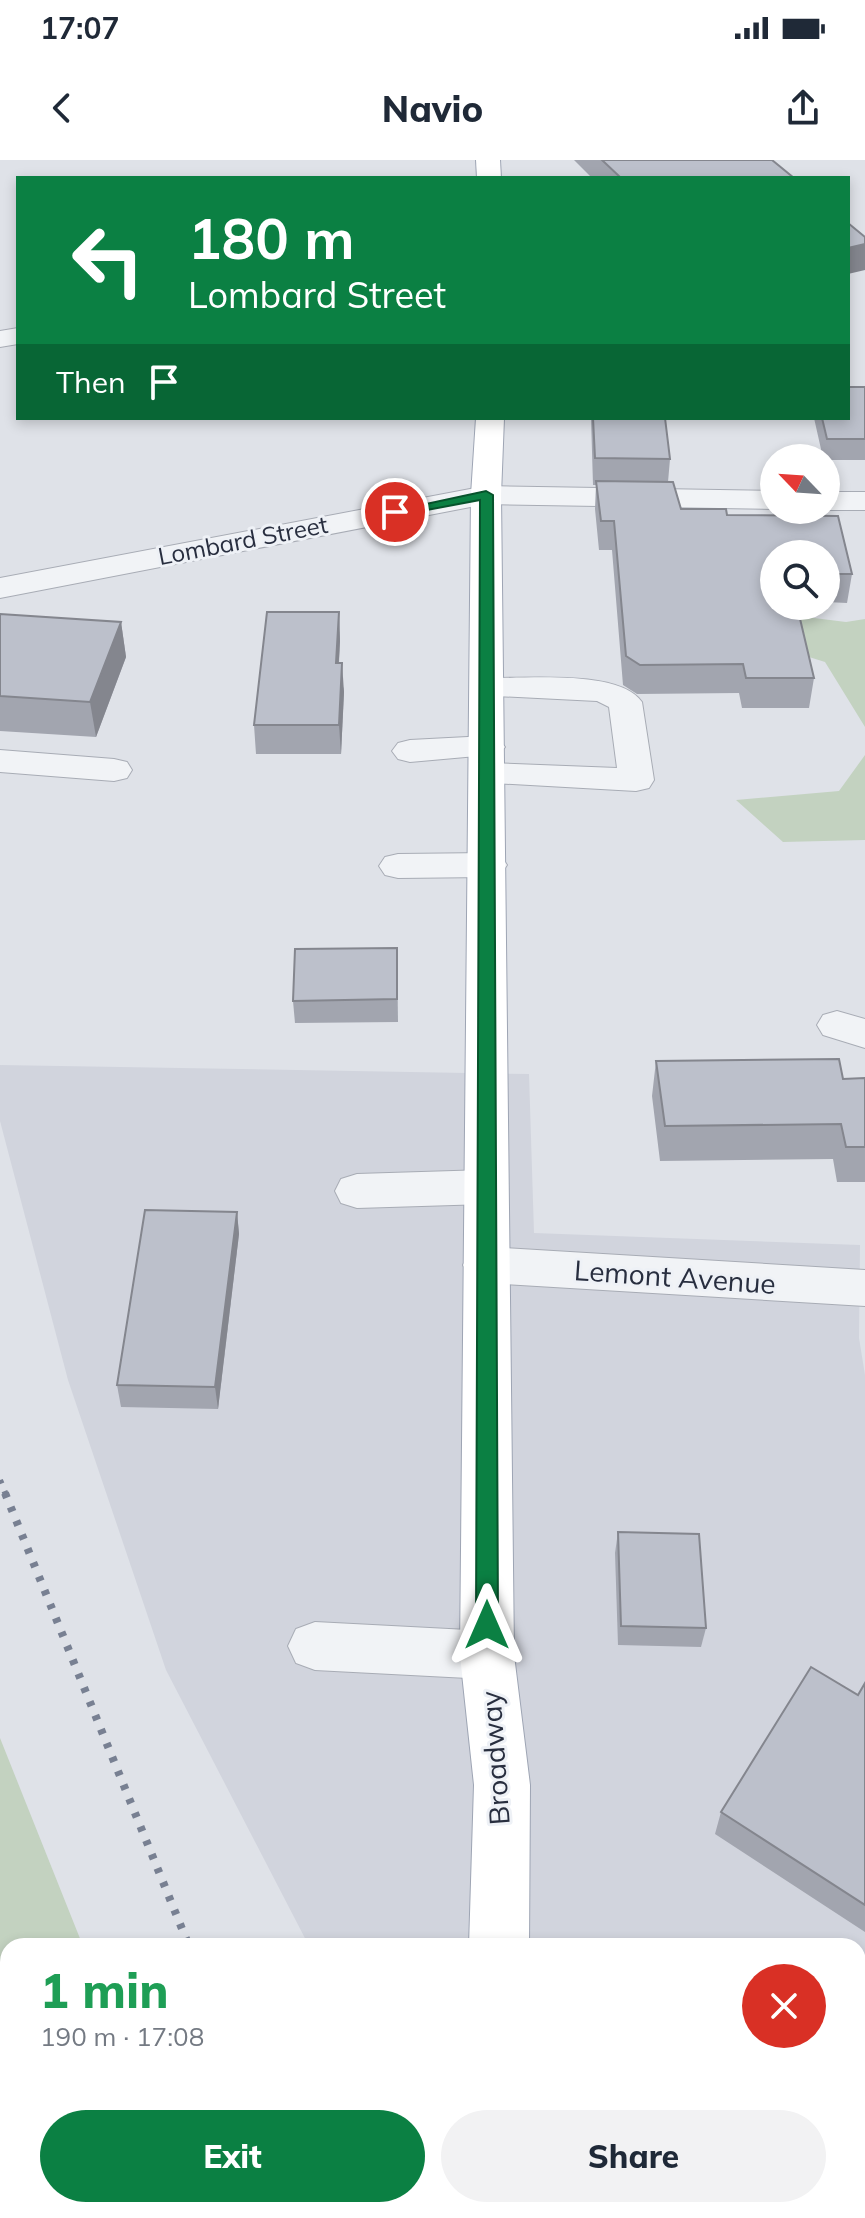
<!DOCTYPE html>
<html lang="en">
<head>
<meta charset="utf-8">
<style>
	:root { --surface:#fff; --page:#f2f2f3; --text:#1f2937; --muted:#747a83; --accent:#0b8043 }
	body { margin:0; font-family:Mulish,sans-serif; background:var(--page); color:var(--text); height:100vh; display:flex; flex-direction:column; font-size:30px; white-space:nowrap }
	* { box-sizing:border-box; margin:0 }
	p { font-size:26px; color:var(--muted) }
	.icon { flex:none; width:44px; height:44px; fill:none; stroke:currentColor; stroke-width:2; stroke-linecap:round; stroke-linejoin:round }
	.map { position:relative; flex:1; overflow:hidden }
	.drawer { position:absolute; left:0px; top:1778px; width:866px; height:280px; display:flex; flex-direction:column; background:var(--surface); border-radius:24px 24px 0 0; box-shadow:0 4px 12px #0003 }
	.drawer>* { flex:none }
	.guide { position:absolute; left:16px; top:16px; width:834px; height:244px; border-radius:0px; box-shadow:0 4px 12px #0003; background:#0b8043; color:#fff; overflow:hidden }
	.needle { width:52px; rotate:295deg }
	.controls { position:absolute; left:760px; top:284px; display:grid; gap:16px }
	.controls a { display:grid; place-items:center; width:80px; height:80px; border-radius:50%; background:var(--surface); box-shadow:0 4px 12px #0003; font-size:40px }
	.pin { position:absolute; display:grid; place-items:center; width:68px; height:68px; color:#fff; margin:-34px; border:4px solid #fff; border-radius:50%; box-shadow:0 2px 8px #0007 }
	.me { position:absolute; width:88px; margin:-44px; rotate:0deg; stroke-linejoin:round; filter:drop-shadow(0 0 6px #0008) }
	.turn { display:flex; align-items:center; gap:28px; height:168px; padding:0 40px; font-size:36px }
	.turn .icon { width:104px; height:104px; stroke-width:2.5 }
	.turn b { display:block; font-size:56px; line-height:68px }
	.then { display:flex; align-items:center; height:76px; padding:0 40px; background:#0003; gap:16px; font-size:30px }
	.round { display:grid; place-items:center; flex:none; width:84px; height:84px; border-radius:42px; background:var(--page) }
	.head { display:flex; align-items:center; justify-content:space-between; height:136px; padding:0 40px }
	h1 { font-size:48px; font-weight:800; line-height:60px; color:#1e9e55 }
	.button { display:flex; gap:16px; margin-top:auto; padding:16px 40px }
	.button a { flex:1; height:92px; border-radius:48px; background:var(--accent); color:#fff; font-size:32px; font-weight:800; line-height:92px; text-align:center }
	.button a+a { background:var(--page); color:var(--text) }
	.status { display:flex; justify-content:space-between; align-items:center; height:56px; padding:0 40px; background:var(--surface); direction:ltr }
	.status svg { height:22px; fill:currentColor }
	header { display:flex; justify-content:space-between; align-items:center; height:104px; padding:0 40px; background:var(--surface); font-size:36px; font-weight:800 }
	.map>svg:first-child { display:block }
	.built { fill:#d1d4dd }
	.green { fill:#c3d2c0 }
	.lines { fill:none; stroke-linecap:round; stroke-linejoin:round }
	.minor-casing { stroke:#a8acb5; stroke-width:2 }
	.major-casing { stroke:#9ea5b4; stroke-width:2 }
	.minor { fill:#f1f3f6; fill-rule:evenodd }
	.major { fill:#fff; fill-rule:evenodd }
	.rail-far1 { stroke:#788092; stroke-width:6; stroke-dasharray:4 8; stroke-linecap:butt }
	.rail { stroke:#788092; stroke-width:8; stroke-dasharray:5 10; stroke-linecap:butt }
	.wall { fill:#a2a5af }
	.shaded-wall { fill:#84868e }
	.building { fill:#bcc0cb; stroke:#84868e; stroke-width:2 }
	.route { fill:#0b8043; stroke:#07532c; stroke-width:2 }
	.labels { text-anchor:middle; stroke-width:6; stroke-linejoin:round; paint-order:stroke }
	.far-street-label { font-size:24px; fill:#282e3f; stroke:#eef1f6 }
	.street-label { font-size:28px; fill:#282e3f; stroke:#eef1f6 }
</style>
</head>
<body>
<div class="status"><b>17:07</b><svg viewBox="0 0 49 12"><path d="M0 12V9h3v3zM5 12V6h3v6zM10 12V3h3v9zM15 12V0h3v12zM26 1h20v11H26zM47 4h2v5h-2z"/></svg></div>
<header><svg class="icon" aria-label="back" viewBox="0 0 24 24"><path d="M15 5l-7 7 7 7"/></svg>Navio<svg class="icon" aria-label="share" viewBox="0 0 24 24"><path d="M12 15V3M7 8l5-5 5 5M5 13v7h14v-7"/></svg></header>
<div class="map">
<svg width="865" height="2058" viewBox="0 0 865 2058">
	<rect width="100%" height="100%" fill="#dfe2e8"/>
	<path class="built" d="M0,905L529,914L534,1073L860,1085L859,1178L865,1215V2058H345L346,2050H858V1786H309L166,1510L68,1220L0,961Z"/>
	<g class="green">
		<path d="M774,453L846,462L865,459V567L825,502L745,477Z"/>
		<path d="M865,595V680L783,682L736,640L839,631Z"/>
		<path d="M0,1578L83,1786H8V2050H189L192,2058H0Z"/>
	</g>
	<g class="lines">
		<defs>
			<g id="minor">
				<path d="M18,168V184L0,187V171Z"/>
				<path d="M486,326L774,331V349L486,344L0,438V418Z"/>
				<rect x="826" y="332" width="39" height="18"/>
				<path d="M487,518C525,519 619,509 642,542L654,620L649,628L636,631L475,622L470,614L475,606L488,603L617,608L609,547L597,541L475,535L470,528L475,521Z"/>
				<path d="M487,576L499,580L505,587L499,594L410,602L398,599L392,591L398,583L410,580Z"/>
				<path d="M0,590L114,599L127,602L132,610L127,618L114,621L0,612Z"/>
				<path d="M488,693L501,696L507,705L501,714L488,717L398,718L385,715L379,706L385,697L398,694Z"/>
				<path d="M837,851L865,859V888L823,875L817,865L823,855Z"/>
				<path d="M486,1010L502,1015L508,1027L502,1039L486,1044L357,1048L341,1043L335,1031L341,1019L357,1014Z"/>
				<path d="M486,1087L865,1110V1146L486,1123L470,1118L463,1105L470,1092Z"/>
				<path d="M315,1462L487,1471L506,1478L514,1495L506,1512L487,1519L315,1510L296,1503L288,1486L296,1469Z"/>
			</g>
			<g id="major">
				<path d="M476,0H500L501,18H477Z"/>
				<path d="M476,258H504L501,335L514,1495L530,1625L529,1786H469L474,1625L460,1495L471,335Z"/>
				<rect x="462" y="2050" width="64" height="8"/>
			</g>
		</defs>
		<use href="#minor" class="minor-casing"/>
		<use href="#major" class="major-casing"/>
		<use href="#minor" class="minor"/>
		<use href="#major" class="major"/>
		<path class="rail-far1" d="M0,1320L6,1335"/>
		<g class="rail">
			<path d="M5,1333L189,1786"/>
			<path d="M297,2050L300,2058"/>
		</g>
	</g>
	<g class="wall">
		<path d="M574,0H772L794,18H592Z"/>
		<path d="M865,227V300H826V298H823L814,258H848Z"/>
		<path d="M591,258H665L670,299L668,322H673L681,349H726L727,355L838,356L852,414L847,443L826,442V394H774V446H797L814,518L809,548H742L739,533L637,534L623,525L612,390H599L595,349L596,325H593Z"/>
		<path d="M339,452L340,481L339,503L344,532L341,594H256L254,565Z"/>
		<path d="M0,454L121,462L126,497L96,577L0,571Z"/>
		<path d="M397,788L398,862L295,863L293,841Z"/>
		<path d="M656,901L843,919L865,918V1022H837L833,999L660,1001L652,936Z"/>
		<path d="M237,1052L239,1074L218,1249L121,1247L117,1225Z"/>
		<path d="M618,1372L706,1468L701,1487L618,1485L615,1393Z"/>
		<path d="M865,1523V1772L715,1674L721,1652L858,1535Z"/>
	</g>
	<g class="shaded-wall">
		<path d="M865,84V110L848,114V88Z"/>
		<path d="M339,452L340,481L337,532L336,503Z"/>
		<path d="M121,462L126,497L96,577L90,542Z"/>
		<path d="M342,503L344,532L341,594L339,565Z"/>
		<path d="M237,1052L239,1074L218,1249L215,1227Z"/>
	</g>
	<g class="building">
		<path d="M602,0H772L794,18H621Z"/>
		<path d="M848,63L865,77V84L848,88Z"/>
		<path d="M848,227H865V279H827L822,258H848Z"/>
		<path d="M593,258H665L670,299L595,298Z"/>
		<path d="M596,321L673,322L681,349H726L727,355L838,356L852,414H826V394H774V446H797L814,518H746L743,504L640,505L626,496L614,361H601Z"/>
		<path d="M267,452H339L336,503H342L339,565H254Z"/>
		<path d="M0,454L121,462L90,542L0,536Z"/>
		<path d="M397,788V839L293,841L295,789Z"/>
		<path d="M839,899L843,919L865,918V987H846L841,964L665,966L656,901Z"/>
		<path d="M145,1050L237,1052L215,1227L117,1225Z"/>
		<path d="M618,1372L699,1374L706,1468L621,1466Z"/>
		<path d="M811,1507L858,1535L865,1523V1745L721,1652Z"/>
	</g>
	<path class="route" d="M486,331L493,335L498,1465L495,1472L487,1475L479,1472L476,1465L480,340L395,356L389,352Z"/>
	<g class="labels">
		<g class="far-street-label">
			<text transform="translate(243 381) rotate(-11)" y="8">Lombard Street</text>
		</g>
		<g class="street-label">
			<text transform="translate(675 1117) rotate(4)" y="10">Lemont Avenue</text>
			<text transform="translate(495 1598) rotate(-94)" y="10">Broadway</text>
		</g>
	</g>
</svg>
<div class="controls">
<a><svg class="needle" viewBox="-14 -14 28 28"><path d="M0-13l5 13h-10z" fill="#e53935"/><path d="M0 13l5-13h-10z" fill="#747a83"/></svg></a>
<a><svg class="icon" aria-label="search" viewBox="0 0 24 24"><circle cx="10" cy="10" r="6"/><path d="M15 15l6 6"/></svg></a>
</div>
<div class="pin" style="left:395px;top:352px;background:#d93025"><svg class="icon" aria-label="arrive" viewBox="0 0 24 24"><path d="M6 21V4h12l-3 4 3 4H6"/></svg></div>
<svg class="me" style="left:487px;top:1465px" viewBox="-20 -20 40 40"><path d="M0-17L14 15 0 8-14 15z" fill="#0b8043" stroke="#fff" stroke-width="4"/></svg>
<div class="guide">
<div class="turn"><svg class="icon" aria-label="left" viewBox="0 0 24 24"><path d="M17 20v-9H6M10 6l-5 5 5 5"/></svg><div><b>180 m</b>Lombard Street</div></div>
<div class="then">Then<svg class="icon" aria-label="arrive" viewBox="0 0 24 24"><path d="M6 21V4h12l-3 4 3 4H6"/></svg></div>
</div>
<section class="drawer">
<div class="head"><div><h1>1 min</h1><p>190 m · 17:08</p></div><a class="round" style="background:#d93025;color:#fff"><svg class="icon" aria-label="close" viewBox="0 0 24 24"><path d="M6 6l12 12M18 6L6 18"/></svg></a></div>
<div class="button"><a>Exit</a><a>Share</a></div>
</section>
</div>
</body>
</html>
